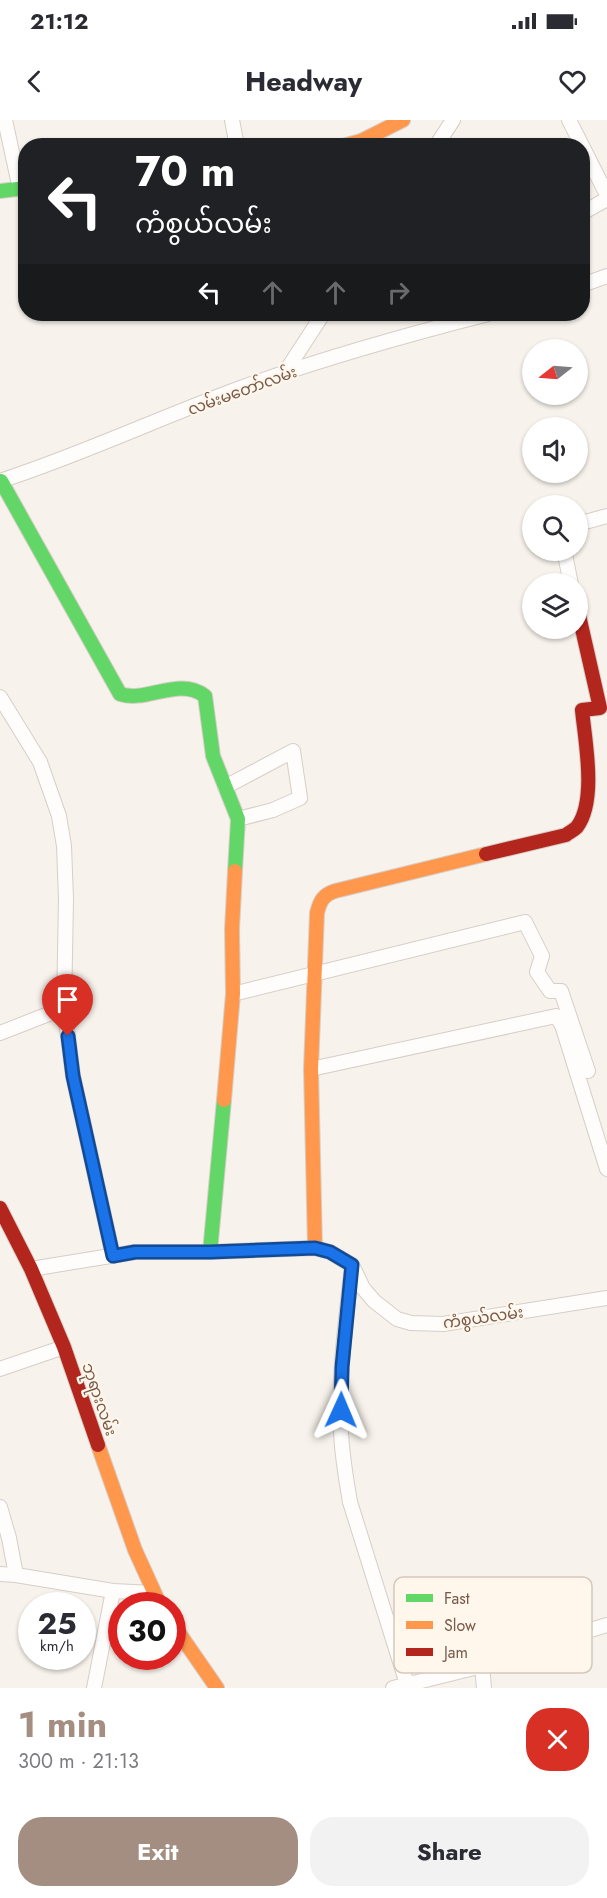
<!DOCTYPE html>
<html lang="en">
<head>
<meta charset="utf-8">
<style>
	:root { --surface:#fff; --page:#f2f2f3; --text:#2b2b33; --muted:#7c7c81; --accent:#a48e82 }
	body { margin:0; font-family:Jost,"Noto Sans Myanmar",sans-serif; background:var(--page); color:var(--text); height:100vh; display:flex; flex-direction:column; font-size:22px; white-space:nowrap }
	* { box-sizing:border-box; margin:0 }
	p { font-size:20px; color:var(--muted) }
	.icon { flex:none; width:33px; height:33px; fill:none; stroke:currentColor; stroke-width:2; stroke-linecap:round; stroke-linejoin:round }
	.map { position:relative; height:1568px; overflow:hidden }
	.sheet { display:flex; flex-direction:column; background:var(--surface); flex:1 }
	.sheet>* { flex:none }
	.top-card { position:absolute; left:18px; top:18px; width:572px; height:183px; border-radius:24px; box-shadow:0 2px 4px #0004; background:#202124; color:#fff; overflow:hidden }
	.needle { width:39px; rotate:253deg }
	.tools { position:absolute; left:522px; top:219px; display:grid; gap:12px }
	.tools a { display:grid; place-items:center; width:66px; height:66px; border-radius:50%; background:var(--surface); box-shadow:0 2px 4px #0004; font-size:30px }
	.speed { position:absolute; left:18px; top:1472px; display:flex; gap:12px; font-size:30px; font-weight:700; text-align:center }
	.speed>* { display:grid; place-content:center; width:78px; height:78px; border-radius:50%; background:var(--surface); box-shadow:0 2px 4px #0004; line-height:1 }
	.speed small { font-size:15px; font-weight:400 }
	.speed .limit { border:9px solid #d22; background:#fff; color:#111 }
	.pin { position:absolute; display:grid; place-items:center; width:51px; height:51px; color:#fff; margin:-62px -26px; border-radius:50% 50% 50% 0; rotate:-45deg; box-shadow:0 0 6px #0007 }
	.pin .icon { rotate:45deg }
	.me { position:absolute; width:66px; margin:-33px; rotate:1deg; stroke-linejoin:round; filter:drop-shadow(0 0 4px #0008) }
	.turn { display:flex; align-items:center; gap:21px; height:126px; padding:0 18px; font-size:27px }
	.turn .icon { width:78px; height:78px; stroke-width:2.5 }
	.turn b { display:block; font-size:42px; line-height:51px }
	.lanes { display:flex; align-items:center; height:57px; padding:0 18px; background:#0003; justify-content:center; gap:30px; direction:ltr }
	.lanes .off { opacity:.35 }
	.round { display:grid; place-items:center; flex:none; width:63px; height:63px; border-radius:24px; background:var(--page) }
	.headline { display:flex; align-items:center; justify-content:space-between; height:102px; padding:0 18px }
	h1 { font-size:36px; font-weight:700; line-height:45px; color:var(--accent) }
	.primary-button { display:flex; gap:12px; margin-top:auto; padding:12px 18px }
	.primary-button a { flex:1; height:69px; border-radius:24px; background:var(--accent); color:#fff; font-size:24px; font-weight:700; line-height:69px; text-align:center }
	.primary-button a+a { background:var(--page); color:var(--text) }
	.status { display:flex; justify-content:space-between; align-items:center; height:42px; padding:0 30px; background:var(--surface); direction:ltr }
	.status svg { height:16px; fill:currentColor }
	header { display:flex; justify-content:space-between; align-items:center; height:78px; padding:0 18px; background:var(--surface); font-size:27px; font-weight:700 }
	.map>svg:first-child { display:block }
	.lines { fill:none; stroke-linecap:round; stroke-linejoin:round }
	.street-casing { stroke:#d6cec8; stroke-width:16 }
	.fast-casing { stroke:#d7cec7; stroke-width:16 }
	.slow-casing { stroke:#d7cec7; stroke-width:16 }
	.jam-casing { stroke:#d7cec7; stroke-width:16 }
	.street { stroke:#fefdfc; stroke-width:14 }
	.fast { stroke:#63d668; stroke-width:14 }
	.slow { stroke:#ff974d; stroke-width:14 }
	.jam { stroke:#b3261e; stroke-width:14 }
	.route-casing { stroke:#114b97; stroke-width:15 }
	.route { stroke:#1a73e8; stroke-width:10 }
	.labels { text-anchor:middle; stroke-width:4.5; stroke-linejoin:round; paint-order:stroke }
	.street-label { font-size:16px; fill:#775849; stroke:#fff7ec }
	.key { fill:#fff7ec; stroke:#d6c7bb; stroke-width:1.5 }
	.key-label { font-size:16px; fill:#775849 }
</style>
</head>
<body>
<div class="status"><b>21:12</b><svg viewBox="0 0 49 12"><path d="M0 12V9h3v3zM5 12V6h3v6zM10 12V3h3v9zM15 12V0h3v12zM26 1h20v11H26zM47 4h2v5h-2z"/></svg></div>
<header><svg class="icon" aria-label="back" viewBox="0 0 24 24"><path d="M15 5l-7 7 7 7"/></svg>Headway<svg class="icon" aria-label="heart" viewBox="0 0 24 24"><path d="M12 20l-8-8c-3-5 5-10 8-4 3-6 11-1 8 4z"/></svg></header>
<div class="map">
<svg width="607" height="1568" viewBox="0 0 607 1568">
	<rect width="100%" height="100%" fill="#f7f2eb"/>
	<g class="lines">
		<defs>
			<g id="street">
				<path d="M5,0L20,69"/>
				<path d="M232,0L237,26"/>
				<path d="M569,0L607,75"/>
				<path d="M436,26L453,0"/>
				<path d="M582,93L607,79"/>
				<path d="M582,165L607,156"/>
				<path d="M284,254L323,194"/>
				<path d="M0,361C83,334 161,297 243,267C324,238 406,215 488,194"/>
				<path d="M578,404L607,396"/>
				<path d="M564,430L571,464"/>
				<path d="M0,577L40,642L59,696L64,726L66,779L64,888L68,916L73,956L113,1136"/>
				<path d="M225,667L293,631L300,678L273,690L238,699"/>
				<path d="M233,874L525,802L542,836L537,852L550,871H561L588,951"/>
				<path d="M0,913L64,888"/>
				<path d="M311,949L556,896L562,905L607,1049"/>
				<path d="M352,1145C346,1200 338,1257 341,1312C342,1335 346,1359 350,1382L407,1564"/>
				<path d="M31,1149L135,1132H210L315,1128L330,1132L352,1145L363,1168L374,1181L397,1199L411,1203L443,1204L607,1178"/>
				<path d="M0,1249L64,1227"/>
				<path d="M0,1387L9,1418L16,1455"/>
				<path d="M0,1454L16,1455L113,1471L153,1473"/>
				<path d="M482,1546L484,1568"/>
				<path d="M94,1568L113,1471"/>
				<path d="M393,1568L482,1546L529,1529L607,1505"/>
			</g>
			<g id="fast">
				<path d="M0,71L26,68"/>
				<path d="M1,361L120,574C147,583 179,556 205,576L213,636L238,699L235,751"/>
				<path d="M210,1132L224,980"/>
			</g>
			<g id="slow">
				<path d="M343,26L361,21L403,0"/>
				<path d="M224,980L233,874L232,809L235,751"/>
				<path d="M315,1128L311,949L317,793C320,781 323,775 335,771L486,734"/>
				<path d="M98,1325L135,1430L160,1485"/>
				<path d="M172,1503L217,1568"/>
			</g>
			<g id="jam">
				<path d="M486,734L566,715C570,712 574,710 577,707C597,681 585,620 582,590L600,588L578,491"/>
				<path d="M0,1088L31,1149L64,1227L98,1325"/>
			</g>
		</defs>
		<use href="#street" class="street-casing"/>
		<use href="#fast" class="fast-casing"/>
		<use href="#slow" class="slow-casing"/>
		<use href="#jam" class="jam-casing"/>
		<use href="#street" class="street"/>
		<use href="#fast" class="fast"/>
		<use href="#slow" class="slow"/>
		<use href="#jam" class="jam"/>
	</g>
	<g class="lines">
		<defs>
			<path id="route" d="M68,916L73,956L113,1136L135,1132H210L315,1128L330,1132L352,1145L342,1247L341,1290"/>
		</defs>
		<use href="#route" class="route-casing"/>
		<use href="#route" class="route"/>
	</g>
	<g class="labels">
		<g class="street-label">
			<text transform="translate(242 270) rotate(-20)" y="6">လမ်းမတော်လမ်း</text>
			<text transform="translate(483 1197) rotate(-8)" y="6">ကံစွယ်လမ်း</text>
			<text transform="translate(100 1279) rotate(71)" y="6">ဘုရားလမ်း</text>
		</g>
	</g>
	<rect x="394" y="1457" width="198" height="96" rx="9" class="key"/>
	<rect x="406" y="1474" width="27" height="8" fill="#63d668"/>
	<rect x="406" y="1501" width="27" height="8" fill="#ff974d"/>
	<rect x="406" y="1528" width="27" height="8" fill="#b3261e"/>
	<g class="key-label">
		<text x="444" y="1484">Fast</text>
		<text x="444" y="1511">Slow</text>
		<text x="444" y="1538">Jam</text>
	</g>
</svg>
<div class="tools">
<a><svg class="needle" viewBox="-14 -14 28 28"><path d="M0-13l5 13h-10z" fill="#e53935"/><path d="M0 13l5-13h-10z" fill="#7c7c81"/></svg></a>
<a><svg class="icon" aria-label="sound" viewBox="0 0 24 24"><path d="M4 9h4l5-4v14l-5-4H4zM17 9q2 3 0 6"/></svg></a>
<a><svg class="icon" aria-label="search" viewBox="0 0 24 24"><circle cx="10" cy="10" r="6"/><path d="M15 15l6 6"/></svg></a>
<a><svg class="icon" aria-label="layers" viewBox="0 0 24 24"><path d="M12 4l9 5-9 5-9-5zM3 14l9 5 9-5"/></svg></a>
</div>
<div class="speed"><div>25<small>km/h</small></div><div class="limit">30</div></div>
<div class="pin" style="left:68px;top:916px;background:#d93025"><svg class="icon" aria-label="arrive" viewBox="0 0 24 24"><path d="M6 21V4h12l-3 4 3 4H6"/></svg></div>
<svg class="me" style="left:341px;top:1290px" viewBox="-20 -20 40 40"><path d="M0-17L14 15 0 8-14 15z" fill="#1a73e8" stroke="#fff" stroke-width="4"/></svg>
<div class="top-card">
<div class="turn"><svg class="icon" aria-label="left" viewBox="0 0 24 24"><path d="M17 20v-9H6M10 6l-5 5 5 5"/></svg><div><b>70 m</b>ကံစွယ်လမ်း</div></div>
<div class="lanes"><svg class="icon" aria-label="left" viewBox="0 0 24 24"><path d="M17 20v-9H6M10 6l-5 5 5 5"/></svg><svg class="icon off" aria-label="ahead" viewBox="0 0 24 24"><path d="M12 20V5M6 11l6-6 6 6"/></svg><svg class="icon off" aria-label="ahead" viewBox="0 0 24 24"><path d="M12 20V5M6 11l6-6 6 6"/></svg><svg class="icon off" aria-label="right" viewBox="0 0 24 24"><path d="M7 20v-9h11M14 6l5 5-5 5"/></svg></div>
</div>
</div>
<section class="sheet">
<div class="headline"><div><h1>1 min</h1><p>300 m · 21:13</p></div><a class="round" style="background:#d93025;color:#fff"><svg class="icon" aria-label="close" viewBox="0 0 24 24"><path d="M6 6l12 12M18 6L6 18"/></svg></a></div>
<div class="primary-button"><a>Exit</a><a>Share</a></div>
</section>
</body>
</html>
